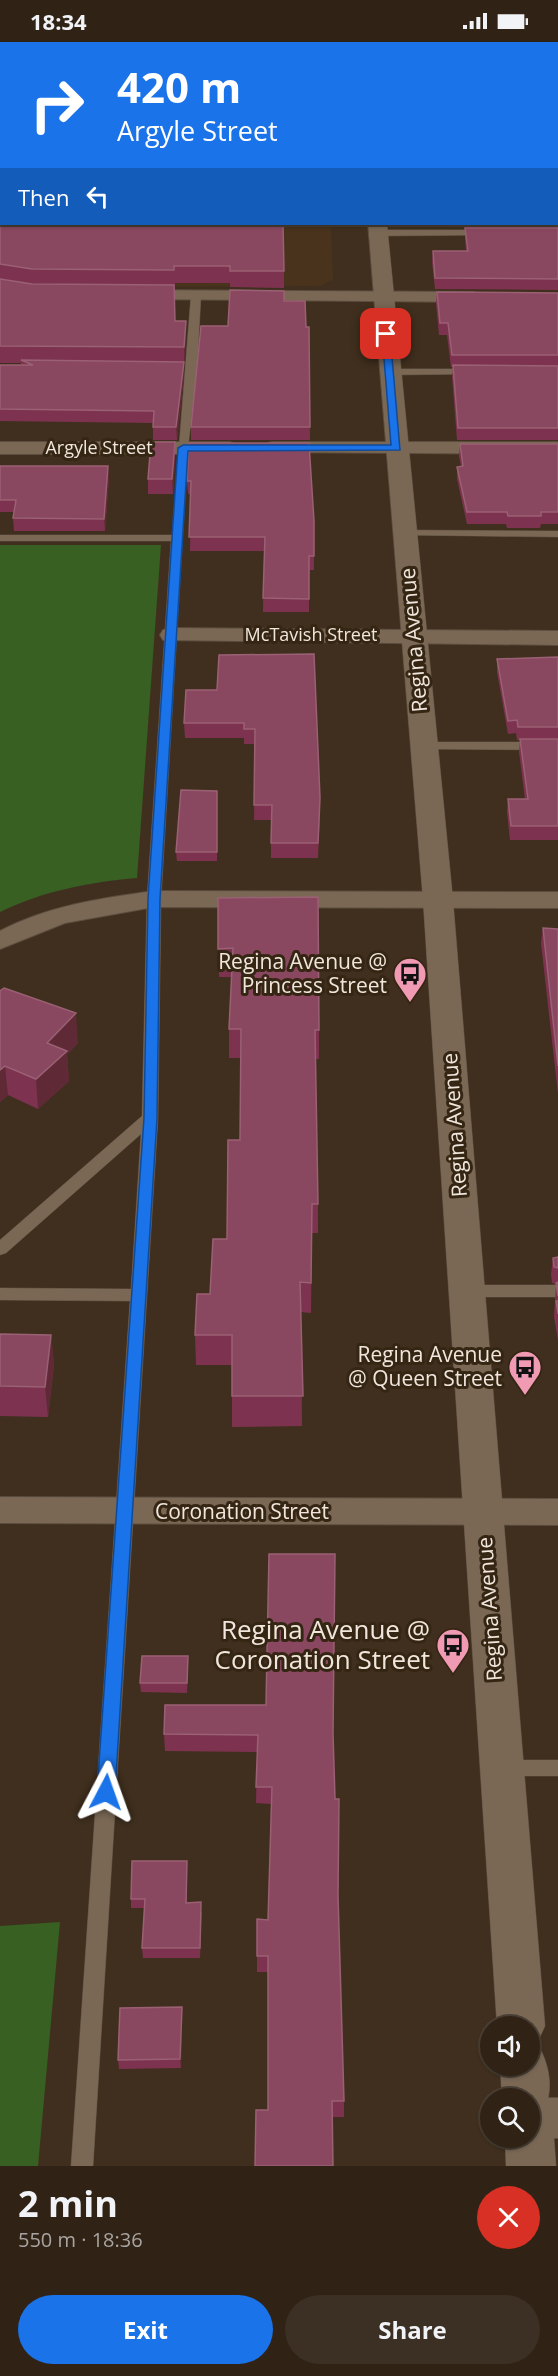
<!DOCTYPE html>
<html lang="en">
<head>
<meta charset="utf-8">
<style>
	:root { --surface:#302316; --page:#3c2f23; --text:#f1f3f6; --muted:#a8a4a1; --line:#4b4035; --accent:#1a73e8 }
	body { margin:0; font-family:"Open Sans",sans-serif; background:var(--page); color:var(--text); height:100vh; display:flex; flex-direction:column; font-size:22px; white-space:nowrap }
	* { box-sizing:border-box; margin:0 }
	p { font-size:20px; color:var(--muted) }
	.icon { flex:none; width:33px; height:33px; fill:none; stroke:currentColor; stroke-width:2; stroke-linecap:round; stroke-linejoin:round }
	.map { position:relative; height:2124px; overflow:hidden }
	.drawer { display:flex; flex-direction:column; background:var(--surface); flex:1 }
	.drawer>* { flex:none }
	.guide { position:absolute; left:0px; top:0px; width:558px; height:183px; box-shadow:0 2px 4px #0004,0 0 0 2px var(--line); background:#1a73e8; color:#fff; overflow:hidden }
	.tools { position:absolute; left:480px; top:1974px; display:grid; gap:12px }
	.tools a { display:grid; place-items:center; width:60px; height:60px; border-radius:50%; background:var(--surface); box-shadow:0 2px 4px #0004,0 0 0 2px var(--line); font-size:30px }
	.pin { position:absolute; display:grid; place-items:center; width:51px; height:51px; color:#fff; margin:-26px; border-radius:12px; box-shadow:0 3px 9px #0006 }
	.me { position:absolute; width:66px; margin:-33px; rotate:4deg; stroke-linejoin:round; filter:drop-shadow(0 0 4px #0008) }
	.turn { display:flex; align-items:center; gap:21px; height:126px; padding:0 18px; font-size:27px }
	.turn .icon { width:78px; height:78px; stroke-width:2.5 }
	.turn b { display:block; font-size:42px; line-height:51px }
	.then { display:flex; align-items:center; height:57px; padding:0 18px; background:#0003; gap:12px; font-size:22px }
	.round { display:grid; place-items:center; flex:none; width:63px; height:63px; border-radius:32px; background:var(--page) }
	.head { display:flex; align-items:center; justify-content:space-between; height:102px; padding:0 18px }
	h1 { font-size:36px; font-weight:700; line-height:45px }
	.button { display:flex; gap:12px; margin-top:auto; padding:12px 18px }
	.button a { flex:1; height:69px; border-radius:36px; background:var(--accent); color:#fff; font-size:24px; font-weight:700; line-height:69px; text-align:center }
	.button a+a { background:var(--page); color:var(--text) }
	.status { display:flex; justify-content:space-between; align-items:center; height:42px; padding:0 30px; background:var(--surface); direction:ltr }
	.status svg { height:16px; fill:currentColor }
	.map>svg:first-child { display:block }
	.built { fill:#49331c }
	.green { fill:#376022 }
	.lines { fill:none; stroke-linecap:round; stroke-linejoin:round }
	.service-casing { stroke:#5b4d3e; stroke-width:1 }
	.minor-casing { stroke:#5b4d3e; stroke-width:2 }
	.tertiary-casing { stroke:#5b4d3e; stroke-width:1 }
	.service { fill:#7a6855; fill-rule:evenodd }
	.minor { fill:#7a6855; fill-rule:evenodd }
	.tertiary { fill:#7a6855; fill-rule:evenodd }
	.wall { fill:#7d3350 }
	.shaded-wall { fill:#5f2a36 }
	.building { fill:#894760; stroke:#9a6073; stroke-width:1.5 }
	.route { fill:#1a73e8; stroke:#114b97; stroke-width:1.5 }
	.labels { text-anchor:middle; stroke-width:6; stroke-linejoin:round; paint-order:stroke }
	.far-street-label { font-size:18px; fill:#f1e6dc; stroke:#352614 }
	.street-label { font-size:21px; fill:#f1e6dc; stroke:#352614 }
	.poi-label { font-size:21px; fill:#f1e6dc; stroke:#352614; text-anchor:end }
	.near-poi-label { font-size:26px; fill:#f1e6dc; stroke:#352614; text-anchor:end }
</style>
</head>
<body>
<div class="status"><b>18:34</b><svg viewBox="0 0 49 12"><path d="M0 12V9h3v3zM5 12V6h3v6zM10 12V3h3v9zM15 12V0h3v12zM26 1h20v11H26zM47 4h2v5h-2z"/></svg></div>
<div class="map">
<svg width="558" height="2124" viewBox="0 0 558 2124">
	<rect width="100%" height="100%" fill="#402f1e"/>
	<path class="built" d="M65,182H331L333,238L320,244L50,245Z"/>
	<g class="green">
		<path d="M70,0H336V1H59Z"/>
		<path d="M0,503H161L137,836C90,840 43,849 0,870Z"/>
		<path d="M60,1880L38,2124H0V1884Z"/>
	</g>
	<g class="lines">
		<defs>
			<g id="service">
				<path d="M485,188L488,189V193L377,194L373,191L377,188Z"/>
				<path d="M196,250L201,253L197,327L188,406L161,857L158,1076L93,2124H71L130,1259L0,1258V1246L131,1247L141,1092L6,1211L0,1213V1198L142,1074L147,857L171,499H0V493H172L191,253Z"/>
				<path d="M471,327L474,328V332L389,333L384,330L389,327Z"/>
				<path d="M404,488L558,489V495L400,493V489Z"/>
				<path d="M424,700H558V708L420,707L418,704Z"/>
				<path d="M467,1243H558V1255H467L461,1253L459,1249L461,1245Z"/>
				<path d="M504,1718H558V1734H504L497,1732L494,1726L497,1720Z"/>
			</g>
			<g id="minor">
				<path d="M137,248L474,250L483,255L474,260L131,257L128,253L131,249Z"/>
				<path d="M0,400H229L236,402L239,406L236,410L229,412H0Z"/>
				<path d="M272,400H558V412L265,410L262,406L265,402Z"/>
				<path d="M171,586L558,589V603L163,598L160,593L163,588Z"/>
				<path d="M154,849L558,850V866L154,865L65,881L0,907V889C47,864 102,856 154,849Z"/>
				<path d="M0,1455L558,1457V1483L0,1481Z"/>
				<rect x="529" y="2056" width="29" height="40"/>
			</g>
			<g id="tertiary">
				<rect x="355" y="0" width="16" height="2"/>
				<rect x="0" y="158" width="2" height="12"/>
				<path d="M368,182H387L453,858L545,1984L538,1999L530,2003V1984H497L423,858Z"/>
				<path d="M530,2004L541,2008C551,2030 553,2050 543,2072L535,2075L546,2079L554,2096L556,2124H506L505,2096H530V2056H502L500,2024H530Z"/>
			</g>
		</defs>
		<use href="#service" class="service-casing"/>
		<use href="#minor" class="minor-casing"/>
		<use href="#tertiary" class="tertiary-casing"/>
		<use href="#service" class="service"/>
		<use href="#minor" class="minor"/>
		<use href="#tertiary" class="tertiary"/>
	</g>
	<g class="wall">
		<path d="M422,0H558V21L556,20V2H422Z"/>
		<rect x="556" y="21" width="2" height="101"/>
		<path d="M556,126H558V248L435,247L432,220L433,209H466L465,196V186H464L463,182H556Z"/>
		<path d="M0,174L284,229V246L230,245V241H175V279H186V296L184,322V332L177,398H153V381L0,379V323H21V321H0Z"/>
		<path d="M437,250L558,251V398H457L452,335L453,325H451L447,293H439L436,261Z"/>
		<path d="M284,259L306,285H309L310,398H191V385L228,284Z"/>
		<path d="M189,401L314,479V528H309V570H263L264,509H190L191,452H188L187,439Z"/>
		<path d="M460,402H558V482H541L540,486H507L506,482H467L457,437V425L461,424L459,414Z"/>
		<path d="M175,414L173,452H148V437Z"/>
		<path d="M0,424L109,436L105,489H14L13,476L14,470H0Z"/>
		<path d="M219,613L320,771L318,816H271V778H254L255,702H244V696H185L184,681L217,648Z"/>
		<path d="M558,615V798H510L507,770L508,757H525L519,710L520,698H517L516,691L508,692L497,630V617Z"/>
		<path d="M217,749V819H177L176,810Z"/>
		<path d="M218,856L319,988V1017H315L318,1162V1191H312L311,1271L301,1270L302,1384L232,1385V1323H196L195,1293L210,1252L227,1197L240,1098L241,1016H229V987L232,935H219Z"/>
		<path d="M543,886L558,887V1052L541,901Z"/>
		<path d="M0,949L78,1001L67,1012L69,1039L38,1067L8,1053L0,1060Z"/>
		<path d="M558,1215V1298L554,1275L556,1242L552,1241L551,1232L553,1216Z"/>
		<path d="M0,1292L51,1293L54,1323L48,1375L0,1374Z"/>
		<path d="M188,1624L187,1651L141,1650L140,1641Z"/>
		<path d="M333,1691L344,2059V2075H332L268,2068V1930H257V1877L268,1878L271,1762L256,1761L257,1710L165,1709L164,1692Z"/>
		<path d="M187,1819V1861L202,1870L200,1916H143L142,1906L144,1866H131V1857Z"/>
		<path d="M182,1965L181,2026L119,2027L118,2018Z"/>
	</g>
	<g class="shaded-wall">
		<path d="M186,279V296L185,322L184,305Z"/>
		<path d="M184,320V332L177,398L176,385Z"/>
		<path d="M175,400V414L173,452L172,437Z"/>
		<path d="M108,424L109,436L105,489L104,477Z"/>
		<path d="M76,971L78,1001L67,1012L69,1039L38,1067L36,1037L47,1001Z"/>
		<path d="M5,1024L8,1053L0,1060V1028Z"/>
		<path d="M51,1293L54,1323L48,1375L45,1345Z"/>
		<path d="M182,1965V1974L181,2026L180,2017Z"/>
	</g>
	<g class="building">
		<path d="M424,0H558V11H556V2H424Z"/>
		<rect x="556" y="21" width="2" height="41"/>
		<rect x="556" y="70" width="2" height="42"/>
		<rect x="556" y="126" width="2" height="49"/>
		<path d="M0,174H2V182H283L284,229H230V224H174V228L32,227L0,222Z"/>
		<path d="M465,186H558V237L435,236L433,209H468Z"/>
		<path d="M0,237L32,242L174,243L175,279H186L184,305L0,304Z"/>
		<path d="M230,248L284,249V259H305L306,285H309L310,385H191L201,284H228Z"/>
		<path d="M437,250L558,251V313H452L448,281H440Z"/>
		<path d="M21,318L184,320L176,385H153L154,369L0,367V323H33Z"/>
		<path d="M453,323L558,324V386H458Z"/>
		<path d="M151,400H175L172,437H148Z"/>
		<path d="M189,401H309L314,479V514H309V557L263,556L265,495H189L191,439H187Z"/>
		<path d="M460,402H558V470H541V474H508L507,470H467L457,425L463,424Z"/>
		<path d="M0,424H108L104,477L13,476L16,458H0Z"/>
		<path d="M314,612L320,756L318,801H271L272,763H254L255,687H244V681H184L186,648H217L219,613Z"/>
		<path d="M558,615V685H518L517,678L508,679L497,617Z"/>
		<path d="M520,697H558V784H511L508,757H528Z"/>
		<path d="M181,748L217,749V810H176Z"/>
		<path d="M318,855L319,988H315L318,1162H312L311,1241L300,1240L303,1354H232V1293H195L197,1252H210L213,1197H227L228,1098H240L241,987H229L233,906L218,907V856Z"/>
		<path d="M543,886L558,887V1024Z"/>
		<path d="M4,946L76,971L47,1001L67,1009L36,1037L5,1024L0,1028V949Z"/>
		<path d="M558,1215V1226L554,1225L553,1216Z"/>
		<path d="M558,1240V1254L556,1241Z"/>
		<path d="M556,1259H558V1272Z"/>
		<path d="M0,1292L51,1293L45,1345L0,1344Z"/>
		<path d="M269,1512H335L333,1691L335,1757H339L338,1853L344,2059H332L333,2124H255L256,2068H268V1914H257V1877L268,1878L272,1745H256L258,1693L164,1692L165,1663H266Z"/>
		<path d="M142,1614H188L187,1641H140Z"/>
		<path d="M132,1819H187L186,1861L201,1860L200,1906H142L145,1857H131Z"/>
		<path d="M182,1965L180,2017L118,2018L120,1966Z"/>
	</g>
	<path class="route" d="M386,290L390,292L400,408L188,409L160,857L157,1076L115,1750L113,1756L106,1758L100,1756L97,1750L144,1076L148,857L178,406L183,403H391L382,292Z"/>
	<defs>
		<symbol id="bus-pin" viewBox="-11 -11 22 30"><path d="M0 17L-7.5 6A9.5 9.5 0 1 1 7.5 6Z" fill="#f19ab3" stroke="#352614"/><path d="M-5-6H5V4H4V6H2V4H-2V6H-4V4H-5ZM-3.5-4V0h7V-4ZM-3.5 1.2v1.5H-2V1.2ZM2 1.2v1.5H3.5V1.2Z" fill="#111"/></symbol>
	</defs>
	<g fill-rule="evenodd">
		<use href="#bus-pin" x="391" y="913" width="38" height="52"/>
		<use href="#bus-pin" x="506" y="1306" width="38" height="52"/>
		<use href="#bus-pin" x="434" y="1584" width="38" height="52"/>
	</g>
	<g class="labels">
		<g class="far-street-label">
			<text x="99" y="412">Argyle Street</text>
			<text x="311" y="599">McTavish Street</text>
		</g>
		<g class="street-label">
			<text transform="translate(414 598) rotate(-95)" y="7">Regina Avenue</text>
			<text transform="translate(455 1083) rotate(-94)" y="7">Regina Avenue</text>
			<text x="242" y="1477">Coronation Street</text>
			<text transform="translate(490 1567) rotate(-94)" y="7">Regina Avenue</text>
		</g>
		<g class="poi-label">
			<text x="387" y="927">Regina Avenue @<tspan x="387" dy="24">Princess Street</tspan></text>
			<text x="502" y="1320">Regina Avenue<tspan x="502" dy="24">@ Queen Street</tspan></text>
		</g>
		<g class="near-poi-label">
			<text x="430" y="1597">Regina Avenue @<tspan x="430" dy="30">Coronation Street</tspan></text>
		</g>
	</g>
</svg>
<div class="tools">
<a><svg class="icon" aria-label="sound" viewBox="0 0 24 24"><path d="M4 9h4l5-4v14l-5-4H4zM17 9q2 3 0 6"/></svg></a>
<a><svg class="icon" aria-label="search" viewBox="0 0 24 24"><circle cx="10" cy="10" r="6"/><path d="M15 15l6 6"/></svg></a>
</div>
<div class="pin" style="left:386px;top:292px;background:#d93025"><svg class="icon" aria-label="arrive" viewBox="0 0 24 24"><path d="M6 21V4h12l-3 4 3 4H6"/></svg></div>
<svg class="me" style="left:106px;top:1750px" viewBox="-20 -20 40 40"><path d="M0-17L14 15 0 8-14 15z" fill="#1a73e8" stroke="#fff" stroke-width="4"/></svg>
<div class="guide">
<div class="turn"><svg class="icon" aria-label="right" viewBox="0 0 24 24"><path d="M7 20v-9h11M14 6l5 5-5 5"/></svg><div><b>420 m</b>Argyle Street</div></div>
<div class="then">Then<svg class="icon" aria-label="left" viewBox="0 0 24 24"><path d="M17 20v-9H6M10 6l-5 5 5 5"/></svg></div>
</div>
</div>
<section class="drawer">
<div class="head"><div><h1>2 min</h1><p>550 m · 18:36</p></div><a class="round" style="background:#d93025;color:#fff"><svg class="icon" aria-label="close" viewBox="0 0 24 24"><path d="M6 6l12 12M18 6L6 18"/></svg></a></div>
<div class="button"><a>Exit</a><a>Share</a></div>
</section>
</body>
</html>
